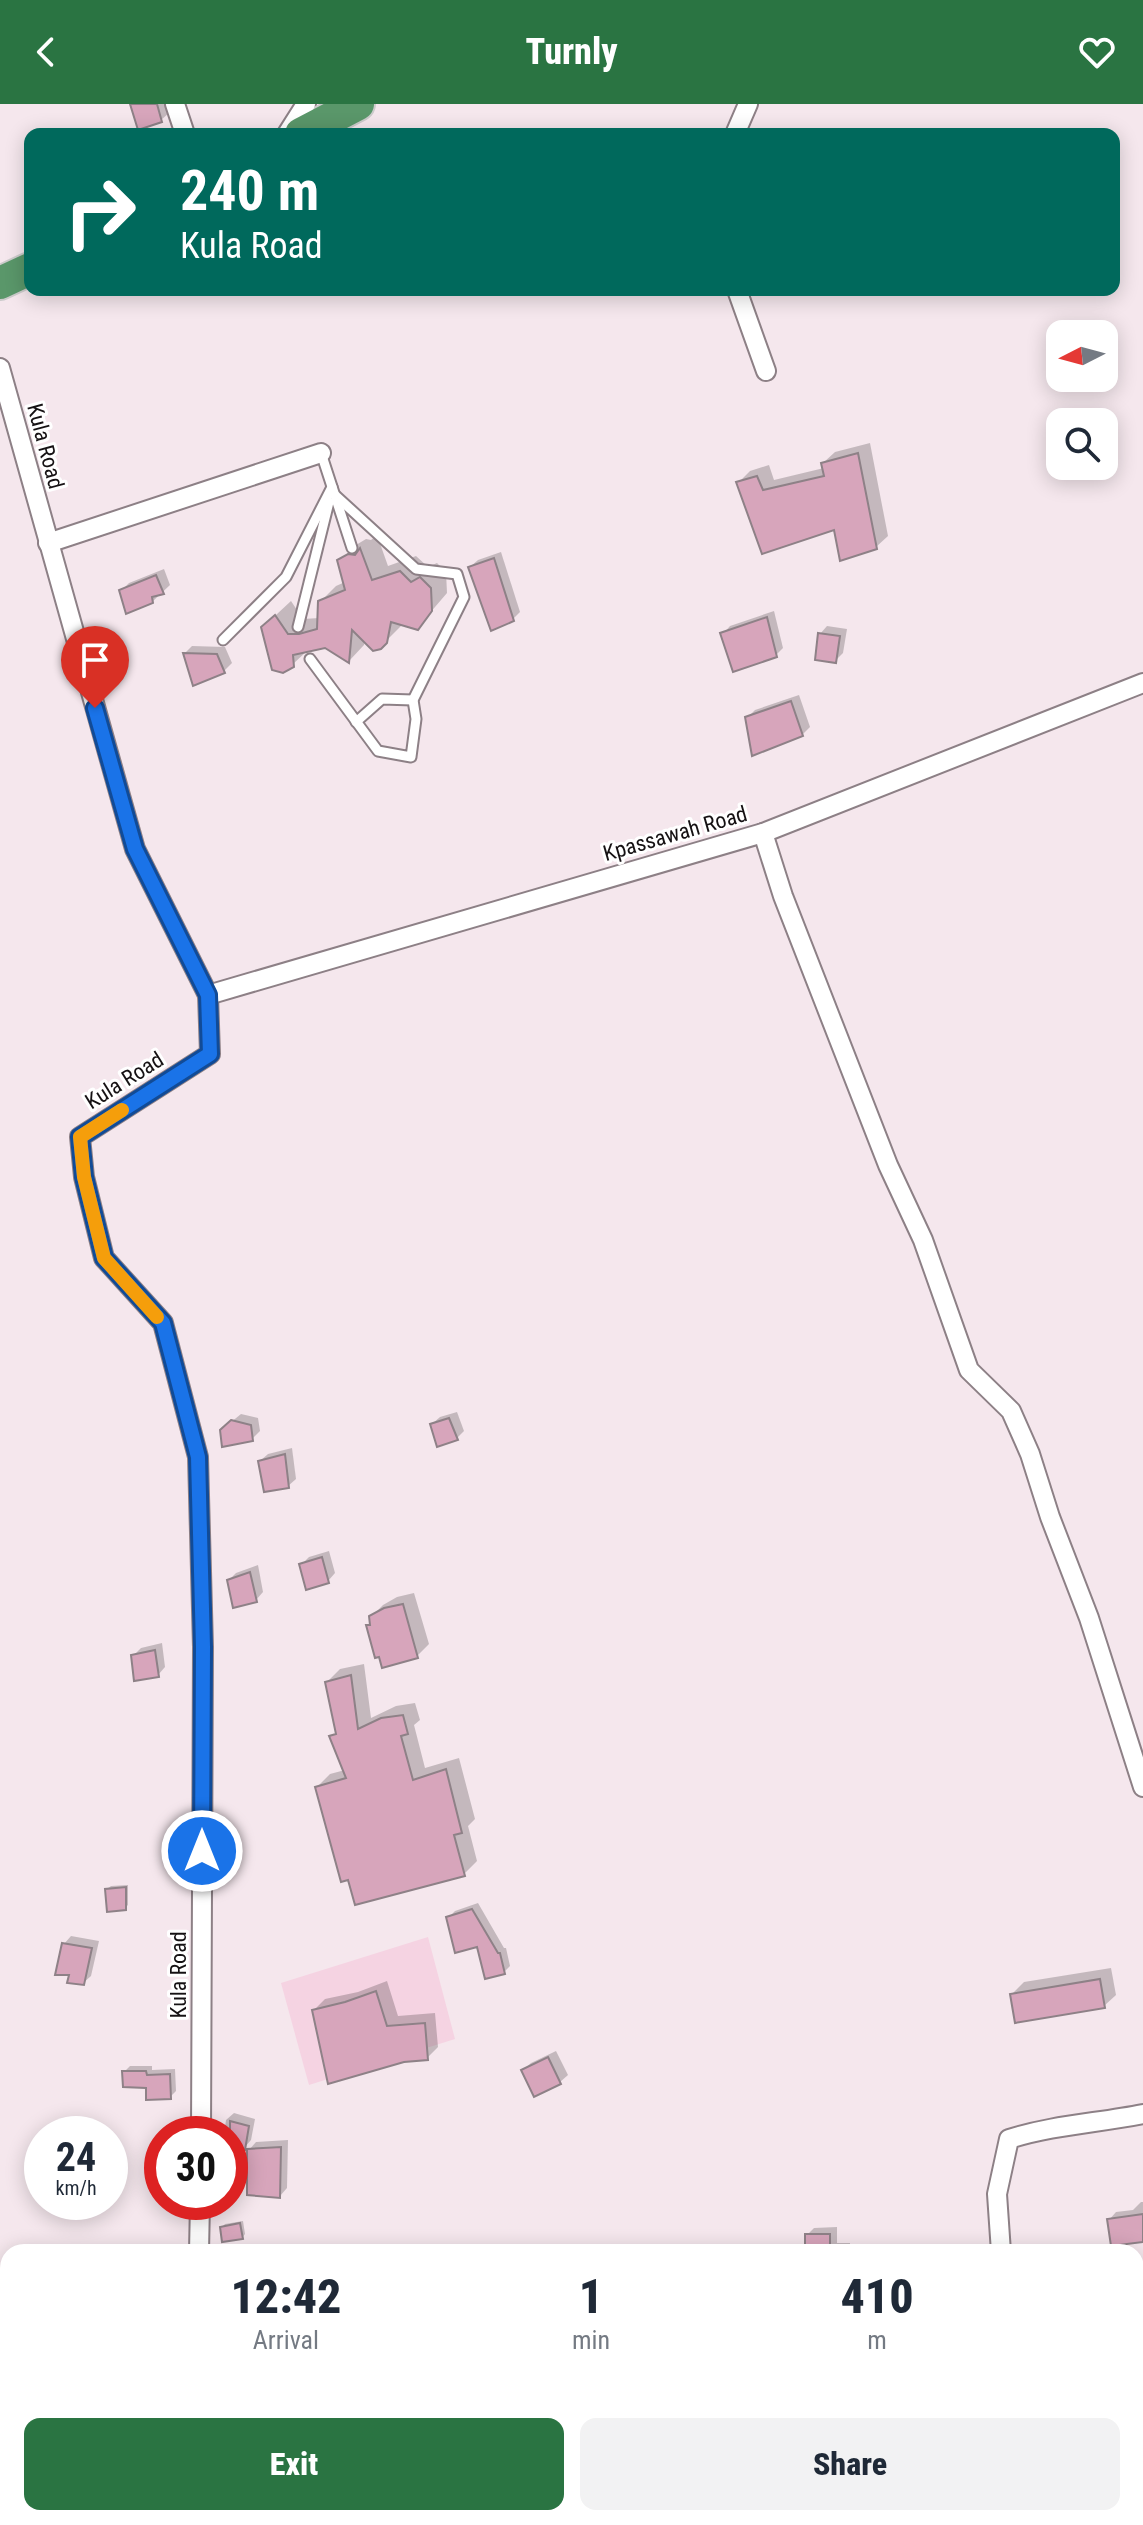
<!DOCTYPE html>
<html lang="en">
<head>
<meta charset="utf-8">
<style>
	:root { --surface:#fff; --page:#f2f2f3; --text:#1f2937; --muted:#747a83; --accent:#2a7442 }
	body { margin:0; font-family:"Roboto Condensed",sans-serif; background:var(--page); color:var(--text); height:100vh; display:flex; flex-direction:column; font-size:30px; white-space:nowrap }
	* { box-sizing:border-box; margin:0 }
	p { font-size:26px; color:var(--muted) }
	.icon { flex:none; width:44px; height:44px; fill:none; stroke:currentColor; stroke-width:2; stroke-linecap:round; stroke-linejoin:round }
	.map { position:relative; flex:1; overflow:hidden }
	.panel { position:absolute; left:0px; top:2140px; width:1144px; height:282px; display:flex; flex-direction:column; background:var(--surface); border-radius:24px 24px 0 0; box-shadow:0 4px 20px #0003 }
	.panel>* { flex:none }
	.banner { position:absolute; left:24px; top:24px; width:1096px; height:168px; border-radius:16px; box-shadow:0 4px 20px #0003; background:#00695c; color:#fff; overflow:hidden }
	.needle { width:52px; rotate:264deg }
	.buttons { position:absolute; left:1046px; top:216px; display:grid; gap:16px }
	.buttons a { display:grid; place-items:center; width:72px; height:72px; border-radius:16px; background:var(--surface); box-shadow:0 4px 20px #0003; font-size:40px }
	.speed { position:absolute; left:24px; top:2012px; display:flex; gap:16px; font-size:40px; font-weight:700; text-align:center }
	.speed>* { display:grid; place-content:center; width:104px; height:104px; border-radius:50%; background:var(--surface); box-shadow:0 4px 20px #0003; line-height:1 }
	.speed small { font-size:20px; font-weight:400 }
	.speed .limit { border:12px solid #d22; background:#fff; color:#111 }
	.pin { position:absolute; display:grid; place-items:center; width:68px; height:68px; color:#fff; margin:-82px -34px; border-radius:50% 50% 50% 0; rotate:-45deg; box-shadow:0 0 8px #0007 }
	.pin .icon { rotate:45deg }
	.me { position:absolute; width:88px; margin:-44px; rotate:0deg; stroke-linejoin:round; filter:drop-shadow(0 0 6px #0008) }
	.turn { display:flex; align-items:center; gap:28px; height:168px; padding:0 24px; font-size:36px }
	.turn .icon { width:104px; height:104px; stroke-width:2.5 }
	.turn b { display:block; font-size:56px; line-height:68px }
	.eta { display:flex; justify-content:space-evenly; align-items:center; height:136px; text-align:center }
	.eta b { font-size:48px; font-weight:800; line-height:56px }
	.primary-button { display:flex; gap:16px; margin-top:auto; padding:16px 24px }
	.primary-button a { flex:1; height:92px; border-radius:16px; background:var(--accent); color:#fff; font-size:32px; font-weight:800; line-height:92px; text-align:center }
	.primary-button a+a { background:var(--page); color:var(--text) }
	header { display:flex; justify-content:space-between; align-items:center; height:104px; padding:0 24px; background:var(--accent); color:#fff; font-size:36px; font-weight:800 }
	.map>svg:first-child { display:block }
	.green { fill:#f5d3e2 }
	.shadow { fill:#0003 }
	.building { fill:#d7a5bb; stroke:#8e8187; stroke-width:2 }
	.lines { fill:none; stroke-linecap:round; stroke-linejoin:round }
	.lane-casing { stroke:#8d8086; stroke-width:13 }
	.street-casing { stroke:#8d8086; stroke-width:22 }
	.highway-casing { stroke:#cccbcb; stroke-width:36 }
	.lane { stroke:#fff; stroke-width:9 }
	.street { stroke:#fff; stroke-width:18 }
	.highway { stroke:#5a976a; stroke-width:32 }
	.route-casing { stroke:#114b97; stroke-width:20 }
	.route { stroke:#1a73e8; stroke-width:14 }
	.slow { stroke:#f59e0b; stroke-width:14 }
	.labels { text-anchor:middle; stroke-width:6; stroke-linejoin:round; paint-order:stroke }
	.street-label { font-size:22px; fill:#151113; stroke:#fff }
</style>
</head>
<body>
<header><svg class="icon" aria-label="back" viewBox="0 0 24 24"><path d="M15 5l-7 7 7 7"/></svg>Turnly<svg class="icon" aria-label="heart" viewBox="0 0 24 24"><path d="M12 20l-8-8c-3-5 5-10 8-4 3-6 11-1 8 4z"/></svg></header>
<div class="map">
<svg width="1143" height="2421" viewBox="0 0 1143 2421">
	<rect width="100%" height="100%" fill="#f5e7ed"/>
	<path class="green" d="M428,1833L455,1935L309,1981L281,1879Z"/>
	<g class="shadow">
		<path d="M132,0H166L169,9L161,16Z"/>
		<path d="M870,339L888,432L876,443L738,379L750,367L769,361L774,376L824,364L823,359L835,348Z"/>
		<path d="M377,431L388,462L416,452L428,463L437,459L446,468L447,489L417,524L403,520L380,543L365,536L364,541L349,557L325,542L308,546L292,561L263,523L291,497L303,515L319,514L320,498L336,482L345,478L340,457L356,441L366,435L371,436Z"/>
		<path d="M501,448L520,508L513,515L470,463L478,456Z"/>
		<path d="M164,465L170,481L152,498L121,487L129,479Z"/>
		<path d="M774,507L783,544L776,551L723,530L730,522Z"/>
		<path d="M827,522L847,525L843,549L835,557L820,530Z"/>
		<path d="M192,542L225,543L232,559L224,567L194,580L185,549Z"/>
		<path d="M799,591L810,623L802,631L747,614L755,606Z"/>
		<path d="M457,1308L464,1327L457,1334L432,1320L440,1313Z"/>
		<path d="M241,1310L258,1314L260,1327L252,1335L230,1319Z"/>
		<path d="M292,1344L296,1375L288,1382L260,1357L268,1350Z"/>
		<path d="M329,1447L335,1469L328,1477L301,1461L309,1453Z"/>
		<path d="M258,1461L263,1488L256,1496L229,1476L236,1469Z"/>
		<path d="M414,1489L429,1540L417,1552L369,1522L372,1518L371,1513L383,1501L397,1493Z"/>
		<path d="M162,1539L165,1563L158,1571L133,1552L141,1544Z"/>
		<path d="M364,1560L371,1614L396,1602L415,1599L420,1616L414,1621L425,1664L459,1654L475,1715L468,1722L477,1757L464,1770L317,1683L330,1670L345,1666L332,1633L337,1627L327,1578L340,1565Z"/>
		<path d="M128,1781V1801L125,1804L107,1785L111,1782Z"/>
		<path d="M478,1799L504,1844H506L510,1862L504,1868L478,1840L448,1814L455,1807Z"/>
		<path d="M71,1832L99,1837L91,1872L83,1879L72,1869L64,1840Z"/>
		<path d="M1111,1864L1116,1891L1104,1902L1012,1890L1024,1878Z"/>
		<path d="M387,1877L398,1912L435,1909L438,1943L427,1954L314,1906L325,1895L358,1888Z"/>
		<path d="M556,1947L568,1971L560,1978L535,1990L523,1966L531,1959Z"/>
		<path d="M130,1962H152V1966L175,1965L176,1987L170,1993L148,1982L124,1968Z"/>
		<path d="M234,2009L255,2015L251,2036L244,2044L230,2040V2030H224L226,2016Z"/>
		<path d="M288,2036L287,2084L280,2092L249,2046L256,2038Z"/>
		<path d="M1141,2098H1143V2136L1109,2116L1116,2108L1133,2106Z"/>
		<path d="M243,2117L245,2130L242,2134L222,2123L225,2120Z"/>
		<path d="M837,2123V2139H850V2148H807V2131L814,2124Z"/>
		<path d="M813,2414H877L878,2421H813Z"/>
	</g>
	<g class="building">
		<path d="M130,0H157L162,18L138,26Z"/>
		<path d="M858,349L877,445L840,457L834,426L762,450L736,378L757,372L763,386L824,372L821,359Z"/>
		<path d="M360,444L372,476L400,467L411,478L420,473L431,484L432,507L418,526L391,518L387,539L381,545L373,547L352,526L349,559L325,544L293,551L294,563L283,569L272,566L261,523L275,511L288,530H299L317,525L318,497L345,486L337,456L348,450L355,451Z"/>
		<path d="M494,454L514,517L491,527L468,463Z"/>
		<path d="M156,471L164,490L152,493L153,499L126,510L119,486Z"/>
		<path d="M767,513L777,553L733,568L720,529Z"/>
		<path d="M818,529L840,532L836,559L815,556Z"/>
		<path d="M183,549L217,550L225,569L193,582Z"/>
		<path d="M791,597L803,632L752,652L745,613Z"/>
		<path d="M449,1314L458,1336L437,1343L430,1320Z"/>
		<path d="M231,1316L251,1321L253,1337L222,1343L220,1326Z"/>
		<path d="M285,1350L289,1384L264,1388L258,1357Z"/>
		<path d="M322,1453L329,1479L306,1486L299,1460Z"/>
		<path d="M250,1468L257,1498L233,1504L227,1476Z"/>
		<path d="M403,1500L418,1554L382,1564L379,1553L375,1554L366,1521H370L369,1512L384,1504Z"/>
		<path d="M155,1546L159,1573L134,1577L131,1551Z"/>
		<path d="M351,1571L358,1625L381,1614L403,1611L408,1630L401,1632L413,1676L446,1665L462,1729L454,1731L465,1772L355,1801L348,1776L341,1778L315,1683L346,1674L329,1632L336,1630L325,1578Z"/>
		<path d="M126,1783V1806L107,1808L105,1785Z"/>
		<path d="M472,1805L498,1849H500L505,1870L485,1875L477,1843L455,1849L446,1813Z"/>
		<path d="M62,1839L92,1844L84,1881L67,1879L69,1871H55Z"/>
		<path d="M1100,1875L1105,1904L1015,1919L1010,1890Z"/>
		<path d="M376,1887L387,1922L425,1919L428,1956L404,1958L328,1980L312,1906L345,1898Z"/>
		<path d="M548,1953L561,1980L534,1993L521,1966Z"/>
		<path d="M122,1967H146L147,1971L170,1970L171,1995L146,1996V1984L123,1983Z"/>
		<path d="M230,2017L249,2022L245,2046L230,2042Z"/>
		<path d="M281,2043L280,2094L247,2091V2045Z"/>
		<path d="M1143,2110V2138L1111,2142L1107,2115Z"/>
		<path d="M240,2119L243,2135L222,2138L220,2123Z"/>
		<rect x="805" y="2130" width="25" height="18"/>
	</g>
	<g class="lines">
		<defs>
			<g id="lane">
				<path d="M321,349L352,444"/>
				<path d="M298,523L329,398"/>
				<path d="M223,536L286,473L332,383"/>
				<path d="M310,555L378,647L411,653L416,615L413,596L464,493L457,470L416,465L335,391"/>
				<path d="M356,618L382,595L413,596"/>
			</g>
			<g id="street">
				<path d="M175,0L185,30"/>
				<path d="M287,30L306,0"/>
				<path d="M735,30L748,0"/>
				<path d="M737,186L766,267"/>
				<path d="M0,264L135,745L208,891L210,950L80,1033L84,1073L104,1154L163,1219L198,1353L203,1543L201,2030"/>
				<path d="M48,439L321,349"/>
				<path d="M763,729L783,792L888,1061L923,1136L969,1266L1011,1307L1030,1350L1050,1413L1089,1514L1143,1683"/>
				<path d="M208,891L763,729L1143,579"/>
				<path d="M199,2148L200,2098"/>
				<path d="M1001,2148L997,2090L1009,2035C1053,2021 1098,2019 1143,2010"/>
				<path d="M165,2421L166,2414"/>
			</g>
			<g id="highway">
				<path d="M301,30L358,0"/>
				<path d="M0,179L30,165"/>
			</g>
		</defs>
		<use href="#lane" class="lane-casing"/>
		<use href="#street" class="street-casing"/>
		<use href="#highway" class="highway-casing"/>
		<use href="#lane" class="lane"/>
		<use href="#street" class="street"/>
		<use href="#highway" class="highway"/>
	</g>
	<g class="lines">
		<defs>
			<path id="route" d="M95,604L135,745L208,891L210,950L80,1033L84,1073L104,1154L163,1219L198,1353L203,1543L202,1747"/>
		</defs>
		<use href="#route" class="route-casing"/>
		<use href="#route" class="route"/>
		<path class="slow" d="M122,1006L80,1033L84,1073L104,1154L157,1213"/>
	</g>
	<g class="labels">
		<g class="street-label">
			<text transform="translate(46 342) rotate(75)" y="8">Kula Road</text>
			<text transform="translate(675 729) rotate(-16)" y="8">Kpassawah Road</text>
			<text transform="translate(124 976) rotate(-32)" y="8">Kula Road</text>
			<text transform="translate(178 1871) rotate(-90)" y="8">Kula Road</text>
		</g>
	</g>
</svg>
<div class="buttons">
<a><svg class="needle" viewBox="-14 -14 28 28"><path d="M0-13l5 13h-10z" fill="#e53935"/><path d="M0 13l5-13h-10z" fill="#747a83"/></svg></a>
<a><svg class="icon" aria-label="search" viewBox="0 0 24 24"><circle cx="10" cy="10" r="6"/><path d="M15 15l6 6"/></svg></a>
</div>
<div class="speed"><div>24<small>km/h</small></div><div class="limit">30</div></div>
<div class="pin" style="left:95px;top:604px;background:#d93025"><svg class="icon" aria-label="arrive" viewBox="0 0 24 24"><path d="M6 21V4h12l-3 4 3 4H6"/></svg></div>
<svg class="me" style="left:202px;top:1747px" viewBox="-20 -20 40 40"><circle r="17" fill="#1a73e8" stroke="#fff" stroke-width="3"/><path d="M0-11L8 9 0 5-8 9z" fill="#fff"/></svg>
<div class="banner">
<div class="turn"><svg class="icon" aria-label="right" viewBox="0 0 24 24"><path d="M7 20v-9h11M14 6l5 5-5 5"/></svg><div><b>240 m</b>Kula Road</div></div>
</div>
<section class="panel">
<div class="eta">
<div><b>12:42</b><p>Arrival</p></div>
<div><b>1</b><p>min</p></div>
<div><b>410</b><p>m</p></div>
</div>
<div class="primary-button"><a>Exit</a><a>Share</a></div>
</section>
</div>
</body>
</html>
